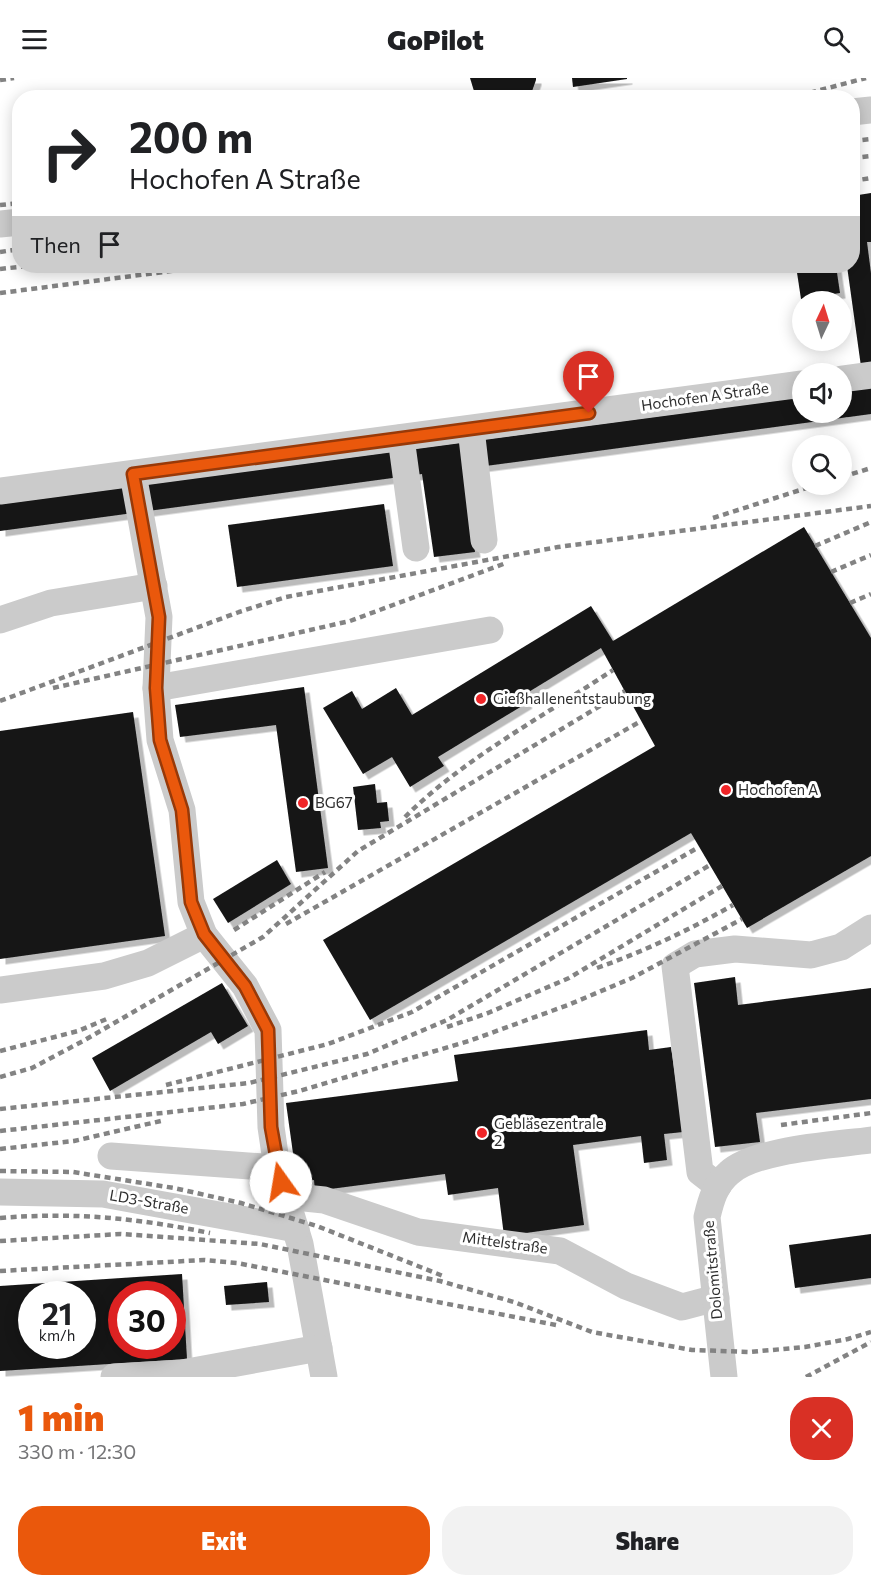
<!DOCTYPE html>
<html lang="en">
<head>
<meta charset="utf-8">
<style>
	:root { --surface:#fff; --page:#f2f2f2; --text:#202124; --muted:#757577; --accent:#ea580c }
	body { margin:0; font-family:Commissioner,sans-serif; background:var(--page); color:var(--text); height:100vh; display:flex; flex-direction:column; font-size:22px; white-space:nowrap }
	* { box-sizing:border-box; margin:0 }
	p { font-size:20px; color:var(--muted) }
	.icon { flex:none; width:33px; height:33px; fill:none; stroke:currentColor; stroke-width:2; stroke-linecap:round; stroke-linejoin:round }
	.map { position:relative; height:1299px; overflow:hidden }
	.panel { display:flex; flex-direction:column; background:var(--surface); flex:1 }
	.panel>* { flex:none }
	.guide { position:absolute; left:12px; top:12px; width:848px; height:183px; border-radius:24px; box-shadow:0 3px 15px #0003; background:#fff; color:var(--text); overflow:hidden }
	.needle { width:39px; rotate:4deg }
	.controls { position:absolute; left:792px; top:213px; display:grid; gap:12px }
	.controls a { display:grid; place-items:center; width:60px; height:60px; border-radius:50%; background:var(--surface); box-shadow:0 3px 15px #0003; font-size:30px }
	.speed { position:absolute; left:18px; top:1203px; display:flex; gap:12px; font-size:30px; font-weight:700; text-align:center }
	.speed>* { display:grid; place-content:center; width:78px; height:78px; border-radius:50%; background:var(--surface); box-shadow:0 3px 15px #0003; line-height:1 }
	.speed small { font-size:15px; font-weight:400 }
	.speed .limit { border:9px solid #d22; background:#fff; color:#111 }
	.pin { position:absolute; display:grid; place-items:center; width:51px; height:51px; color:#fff; margin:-62px -26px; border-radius:50% 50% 50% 0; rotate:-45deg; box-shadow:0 0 6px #0007 }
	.pin .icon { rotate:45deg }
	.me { position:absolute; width:66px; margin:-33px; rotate:347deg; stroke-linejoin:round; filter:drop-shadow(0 0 4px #0008) }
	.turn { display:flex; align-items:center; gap:21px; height:126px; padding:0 18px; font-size:27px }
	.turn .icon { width:78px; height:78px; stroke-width:2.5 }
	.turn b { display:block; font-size:42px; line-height:51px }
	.then { display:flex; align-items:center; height:57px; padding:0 18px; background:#0003; gap:12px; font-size:22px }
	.round { display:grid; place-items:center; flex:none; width:63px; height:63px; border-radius:24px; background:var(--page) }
	.head { display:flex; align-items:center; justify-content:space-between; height:102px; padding:0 18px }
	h1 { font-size:36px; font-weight:800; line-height:45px; color:var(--accent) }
	.button { display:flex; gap:12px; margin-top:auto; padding:12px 18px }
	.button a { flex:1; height:69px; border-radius:24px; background:var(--accent); color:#fff; font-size:24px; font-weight:800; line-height:69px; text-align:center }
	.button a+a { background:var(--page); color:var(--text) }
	header { display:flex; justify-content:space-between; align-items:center; height:78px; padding:0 18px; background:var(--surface); font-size:27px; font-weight:800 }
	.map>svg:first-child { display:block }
	.building { fill:#151515; fill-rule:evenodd; filter:url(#shadow) }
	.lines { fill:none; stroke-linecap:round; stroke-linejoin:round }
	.minor { stroke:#cbcbcb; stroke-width:27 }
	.rail { stroke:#838383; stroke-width:4.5; stroke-dasharray:6 4.5; stroke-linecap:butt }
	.route-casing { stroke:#983908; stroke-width:15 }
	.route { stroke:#ea580c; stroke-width:10 }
	.poi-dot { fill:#f02528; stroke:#fff; stroke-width:2 }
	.labels { text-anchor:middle; stroke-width:6; stroke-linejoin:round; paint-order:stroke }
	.street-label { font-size:15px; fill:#2e2e2e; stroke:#fff }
	.poi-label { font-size:15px; fill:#2e2e2e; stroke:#fff; text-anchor:start }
</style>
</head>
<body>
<header><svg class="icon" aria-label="menu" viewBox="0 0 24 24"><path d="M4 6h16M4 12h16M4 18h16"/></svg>GoPilot<svg class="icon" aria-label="search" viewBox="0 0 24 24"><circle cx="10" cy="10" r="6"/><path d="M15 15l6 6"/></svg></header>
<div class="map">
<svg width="871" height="1299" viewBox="0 0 871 1299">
	<defs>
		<filter id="shadow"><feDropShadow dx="5.5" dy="5.5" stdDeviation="0" flood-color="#0004"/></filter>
	</defs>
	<rect width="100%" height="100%" fill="#fff"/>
	<g class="building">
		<path d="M470,0H536V2L531,16L527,20H479L474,13Z"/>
		<path d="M572,0H627V1L573,9Z"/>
		<path d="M871,115V164H867L871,195V336L463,391L475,474L434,479L422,396L0,453V426L802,319V334H842V313L864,310L847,188H852V118Z"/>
		<path d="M796,188H836L840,215L801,221Z"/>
		<path d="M384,426L393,488L237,509L228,447Z"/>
		<path d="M804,449L871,560V778L747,850L691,755L370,942L323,862L655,668L601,570L522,618L527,625L438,679L444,688L410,709L392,679L363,696L323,630L352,613L362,631L396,610L412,637L591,528L613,563Z"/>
		<path d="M304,609L328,790L296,794L276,647L180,659L175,627Z"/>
		<path d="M133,634L165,858L0,881V653Z"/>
		<path d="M375,706L377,725L387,724L389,743L380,744L381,750L358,752L353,709Z"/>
		<path d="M277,782L291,806L228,845L213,821Z"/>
		<path d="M735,899L738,927L871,910V1021L756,1035L760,1064L715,1069L694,905Z"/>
		<path d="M222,905L248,948L218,966L211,954L110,1013L92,980Z"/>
		<path d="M647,952L649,972L671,969L683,1054L664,1056L667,1082L644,1085L641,1058L573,1067L584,1147L504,1158L498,1110L448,1117L445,1096L315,1113L314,1102L297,1104L286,1025L458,1003L454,977Z"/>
		<path d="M871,1156V1200L795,1210L789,1167Z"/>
		<path d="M182,1196L187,1281L0,1293V1208ZM32,1216H82V1268H32ZM122,1216H172V1268H122Z"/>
		<path d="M267,1204L269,1224L226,1227L224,1208Z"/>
	</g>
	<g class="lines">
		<g class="minor">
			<path d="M852,34L871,32"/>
			<path d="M0,146L20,144"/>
			<path d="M842,301L871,297"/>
			<path d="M471,351L484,462"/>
			<path d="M401,360L416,470"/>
			<path d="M133,396L159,539L156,610L160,662L182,732L191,824L204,857L245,908L268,952L271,1049L277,1090L300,1166L324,1299"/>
			<path d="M0,413L802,306"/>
			<path d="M0,542L51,525L154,508"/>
			<path d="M156,610L490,552"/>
			<path d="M0,912L104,898L148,885L204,857"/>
			<path d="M111,1078L277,1090"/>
			<path d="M718,1108L700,1094L675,888L695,876L735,871L811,877L841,869L871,850"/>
			<path d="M0,1114L103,1116L296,1151"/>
			<path d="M285,1118L324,1122L418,1154L560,1173L626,1208L682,1229L716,1220"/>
			<path d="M114,1299L182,1295L319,1270"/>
			<path d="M724,1299L707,1139C711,1122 715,1107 729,1095C755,1071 835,1067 871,1062"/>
		</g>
		<g class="rail">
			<path d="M0,2L14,0"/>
			<path d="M790,20L866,0"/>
			<path d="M852,63L871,61"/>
			<path d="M852,80L871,78"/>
			<path d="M852,103L871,100"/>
			<path d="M0,127L20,125"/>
			<path d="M0,174L20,171"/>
			<path d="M0,191L28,188"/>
			<path d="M0,215L210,188"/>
			<path d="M842,399L871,390"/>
			<path d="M713,440L819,406"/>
			<path d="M815,468L871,444"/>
			<path d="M831,494L871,477"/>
			<path d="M850,525L871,516"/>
			<path d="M53,610L350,543L506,485"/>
			<path d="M0,623L239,534L286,519L558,469L871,428"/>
			<path d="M405,739C463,681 544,638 613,592"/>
			<path d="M286,846L641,643"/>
			<path d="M234,852L325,794"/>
			<path d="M597,890C645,873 689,852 733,827"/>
			<path d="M447,949L488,935L569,900L722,808"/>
			<path d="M0,973L78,953L109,940"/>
			<path d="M0,999L32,990L83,963L263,859L358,773L625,613"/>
			<path d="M166,1007L328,966L412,934L699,769"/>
			<path d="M0,1031L249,1005L367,976L447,942L710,787"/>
			<path d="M781,1047L871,1035"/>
			<path d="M0,1053L243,1026L299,1013L469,963L568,927L632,900L742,841"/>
			<path d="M0,1071L74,1063L165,1042"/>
			<path d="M0,1093L73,1094L174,1110L241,1125L317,1148L443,1198"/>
			<path d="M0,1140C76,1134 136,1140 210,1155"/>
			<path d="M0,1163L121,1156L260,1166L440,1203L514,1224L592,1254L692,1272L750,1274L805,1269L848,1261L871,1254"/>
			<path d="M0,1193L204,1182L237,1185L556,1247"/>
			<path d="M806,1299L871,1264"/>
		</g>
	</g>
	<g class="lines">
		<defs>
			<path id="route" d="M281,1104L271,1049L268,952L245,908L204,856L191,824L182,732L160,662L156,610L159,539L133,396L589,335"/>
		</defs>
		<use href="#route" class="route-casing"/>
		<use href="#route" class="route"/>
	</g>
	<g class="poi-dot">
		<circle cx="481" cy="621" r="6"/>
		<circle cx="726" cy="712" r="6"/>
		<circle cx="303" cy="725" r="6"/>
		<circle cx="482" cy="1055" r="6"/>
	</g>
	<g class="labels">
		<g class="street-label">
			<text transform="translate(705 319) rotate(-8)" y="5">Hochofen A Straße</text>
			<text transform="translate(149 1124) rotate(10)" y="5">LD3-Straße</text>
			<text transform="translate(505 1165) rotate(8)" y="5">Mittelstraße</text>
			<text transform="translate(713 1192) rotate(-95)" y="5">Dolomitstraße</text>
		</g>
		<g class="poi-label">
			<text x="493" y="626">Gießhallenentstaubung</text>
			<text x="738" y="717">Hochofen A</text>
			<text x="315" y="730">BG67</text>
			<text x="494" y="1051">Gebläsezentrale<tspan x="494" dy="17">2</tspan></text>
		</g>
	</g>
</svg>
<div class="controls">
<a><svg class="needle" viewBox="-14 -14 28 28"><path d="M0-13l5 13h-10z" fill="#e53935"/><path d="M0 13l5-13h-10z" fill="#757577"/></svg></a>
<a><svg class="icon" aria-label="sound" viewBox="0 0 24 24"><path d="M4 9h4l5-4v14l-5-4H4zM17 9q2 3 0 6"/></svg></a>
<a><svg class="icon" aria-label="search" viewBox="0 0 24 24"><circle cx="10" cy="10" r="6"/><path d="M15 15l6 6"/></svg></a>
</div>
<div class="speed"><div>21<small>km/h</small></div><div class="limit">30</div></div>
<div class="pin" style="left:589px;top:335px;background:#d93025"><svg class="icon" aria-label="arrive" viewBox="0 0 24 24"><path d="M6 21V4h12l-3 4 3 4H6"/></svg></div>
<svg class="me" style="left:281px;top:1104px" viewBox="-20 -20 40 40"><circle r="19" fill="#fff"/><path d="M0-13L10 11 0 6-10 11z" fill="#ea580c"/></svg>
<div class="guide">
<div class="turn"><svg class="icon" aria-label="right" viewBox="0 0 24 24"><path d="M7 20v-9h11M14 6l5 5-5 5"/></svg><div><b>200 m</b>Hochofen A Straße</div></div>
<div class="then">Then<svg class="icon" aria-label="arrive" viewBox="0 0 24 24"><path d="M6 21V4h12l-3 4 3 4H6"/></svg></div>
</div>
</div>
<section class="panel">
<div class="head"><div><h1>1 min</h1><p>330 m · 12:30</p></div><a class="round" style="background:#d93025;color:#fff"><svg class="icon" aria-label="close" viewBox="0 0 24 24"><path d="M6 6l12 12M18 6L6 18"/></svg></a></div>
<div class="button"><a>Exit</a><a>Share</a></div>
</section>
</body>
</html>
